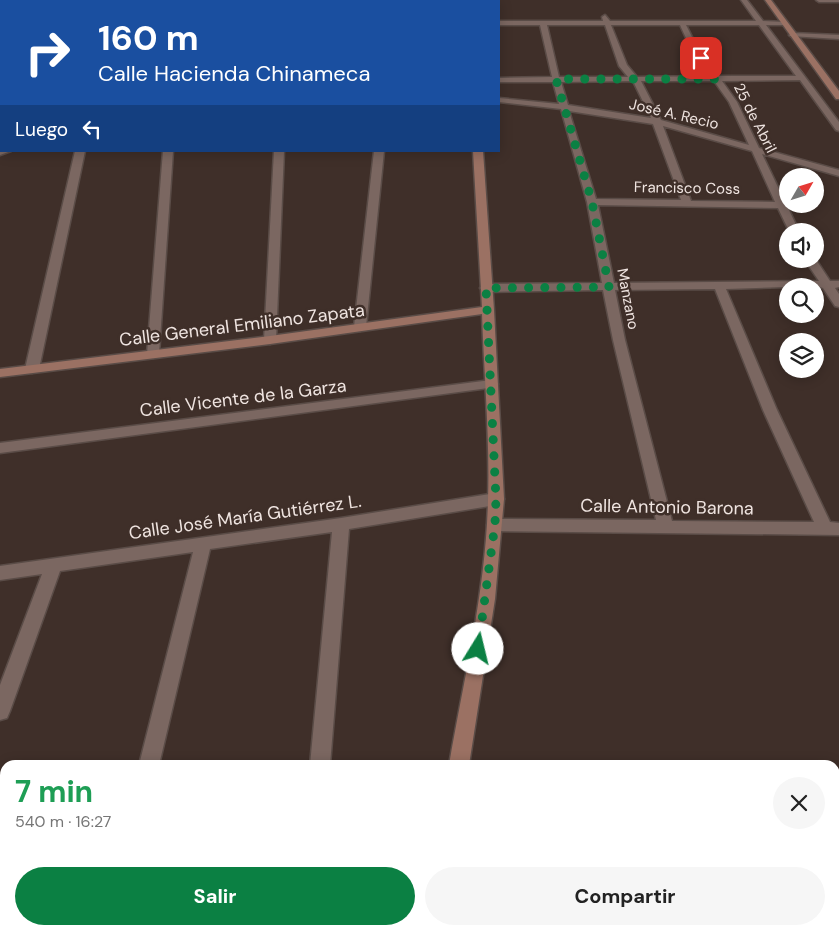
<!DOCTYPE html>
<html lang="es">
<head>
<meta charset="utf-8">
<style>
	:root { --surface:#fff; --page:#f6f6f6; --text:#222; --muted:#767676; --accent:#0b8043 }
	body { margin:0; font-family:"DM Sans",sans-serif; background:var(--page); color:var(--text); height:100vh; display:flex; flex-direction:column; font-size:19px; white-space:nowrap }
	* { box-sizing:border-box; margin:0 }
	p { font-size:16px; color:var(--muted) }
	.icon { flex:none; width:28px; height:28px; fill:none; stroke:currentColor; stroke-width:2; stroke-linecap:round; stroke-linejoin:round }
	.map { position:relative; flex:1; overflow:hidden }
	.panel { position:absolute; left:0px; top:760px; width:840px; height:175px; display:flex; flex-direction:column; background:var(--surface); border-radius:15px 15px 0 0; box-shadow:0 2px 12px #0003 }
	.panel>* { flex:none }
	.hud { position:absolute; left:0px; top:0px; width:500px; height:152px; box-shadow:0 2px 12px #0003; background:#1a4fa0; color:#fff; overflow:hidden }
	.needle { width:32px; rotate:51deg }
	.fabs { position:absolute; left:779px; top:168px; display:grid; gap:10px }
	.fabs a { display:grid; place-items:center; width:45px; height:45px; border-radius:50%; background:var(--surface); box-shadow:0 2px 12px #0003; font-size:25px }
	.pin { position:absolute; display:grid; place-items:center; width:42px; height:42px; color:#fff; margin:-21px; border-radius:10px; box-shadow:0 2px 8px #0006 }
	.me { position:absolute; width:55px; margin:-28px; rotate:9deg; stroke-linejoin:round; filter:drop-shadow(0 0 4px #0008) }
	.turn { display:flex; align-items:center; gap:18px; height:105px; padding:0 15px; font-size:22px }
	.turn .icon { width:65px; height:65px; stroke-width:2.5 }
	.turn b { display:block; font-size:35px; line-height:42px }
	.then { display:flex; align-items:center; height:48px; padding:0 15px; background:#0003; gap:10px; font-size:19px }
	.round { display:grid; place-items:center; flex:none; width:52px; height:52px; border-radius:26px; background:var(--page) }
	.overview { display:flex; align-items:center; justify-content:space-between; height:85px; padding:0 15px }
	h1 { font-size:30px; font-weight:700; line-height:38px; color:#1e9e55 }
	.primary-button { display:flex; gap:10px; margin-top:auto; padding:10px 15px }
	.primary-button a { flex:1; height:58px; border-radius:30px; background:var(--accent); color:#fff; font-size:20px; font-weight:700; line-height:58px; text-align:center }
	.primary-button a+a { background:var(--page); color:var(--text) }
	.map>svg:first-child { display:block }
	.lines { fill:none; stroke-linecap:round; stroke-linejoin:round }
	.street-casing { stroke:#5a4c47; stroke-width:3 }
	.secondary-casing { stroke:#5a4c47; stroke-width:3 }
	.street { fill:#7b6761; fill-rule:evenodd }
	.secondary { fill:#9b7163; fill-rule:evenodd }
	.route { stroke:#0b8043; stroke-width:9; stroke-dasharray:0 16.2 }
	.labels { text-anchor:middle; stroke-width:5; stroke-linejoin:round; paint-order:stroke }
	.far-street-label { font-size:15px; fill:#efe4e0; stroke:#3f2f29 }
	.street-label { font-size:18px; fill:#efe4e0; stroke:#3f2f29 }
</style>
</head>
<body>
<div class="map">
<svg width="839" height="935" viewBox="0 0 839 935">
	<rect width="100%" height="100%" fill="#3f2f29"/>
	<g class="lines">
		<defs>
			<g id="street">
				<rect x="51" y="0" width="6" height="1"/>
				<path d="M114,0H120L121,1H115Z"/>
				<path d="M741,0H747L763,21L785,22V24L783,25H766L839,122V131L836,130L800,80L722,81L737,102L759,148L839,170V176L762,154L799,231H789L778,208L598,205L614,283L819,281L804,259L815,258L830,281H839V287L835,288L839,294V307L835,306L823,288L815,286L726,289L777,410L830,522L839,523V535L495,531L489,530L487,525L489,520L495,519L656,520L613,340L603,290L486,292L480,288L486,284L602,283L587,202L561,109L499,102V98L559,104L553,82H499V78L552,77L540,25H499V21H603L602,17L605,15L610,21H756ZM547,25H605L619,66L628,77H559ZM611,25H680L691,49L711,76L637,77L627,65ZM686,25H759L796,76H718L698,49ZM633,81L651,118L568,105L561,82ZM641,81H714L729,102L749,145L661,120ZM569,111L653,124L681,200L596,199ZM663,126L752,151L775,202L691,201ZM715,289L763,410L814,522L672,521L625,340L615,290Z"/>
				<path d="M816,0H839V2H819Z"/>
				<rect x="0" y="3" width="1" height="4"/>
				<path d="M792,33L839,35V39L790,36L789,35Z"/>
				<path d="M0,149L1,151H11L0,155Z"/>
				<path d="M75,151H85L39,369L32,373L25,369Z"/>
				<path d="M163,151H173L159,354L153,358L147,354Z"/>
				<path d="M274,151H284L276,340L270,344L264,340Z"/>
				<path d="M374,151H384L366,327L360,331L354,327Z"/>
				<path d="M491,380L496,381L498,384L496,387L0,453V443Z"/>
				<path d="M496,493L502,495L504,499L502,503L496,505L349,529L330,765H310L332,532L210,549L159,765H139L193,552L60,571L10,711L7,718L0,720V685L42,574L0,580V566L341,518Z"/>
				<path d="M96,930H120L119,935H95Z"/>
				<rect x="294" y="930" width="24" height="5"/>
			</g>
			<g id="secondary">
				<path d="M432,0H447L448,1H433Z"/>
				<path d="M765,0H771L839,91V99H836Z"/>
				<path d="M473,151H483L494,310L504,499L495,599L469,765H449C464,678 486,589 488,500C490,439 484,375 482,314L270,344L0,377V369L270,336L482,307Z"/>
				<path d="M421,930H445L444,935H420Z"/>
			</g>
		</defs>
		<use href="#street" class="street-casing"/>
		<use href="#secondary" class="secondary-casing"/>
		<use href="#street" class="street"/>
		<use href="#secondary" class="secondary"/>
	</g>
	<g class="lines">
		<path class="route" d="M478,649L495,524L496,499L486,288L609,287L592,202L556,79H717L701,58"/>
	</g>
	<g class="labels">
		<g class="far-street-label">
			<text transform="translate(674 114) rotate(13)" y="5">José A. Recio</text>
			<text transform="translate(755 118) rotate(63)" y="5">25 de Abril</text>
			<text transform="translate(687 188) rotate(1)" y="5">Francisco Coss</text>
			<text transform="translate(628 299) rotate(79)" y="5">Manzano</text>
		</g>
		<g class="street-label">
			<text transform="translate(242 325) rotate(-7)" y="6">Calle General Emiliano Zapata</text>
			<text transform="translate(243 398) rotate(-7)" y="6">Calle Vicente de la Garza</text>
			<text transform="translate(667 507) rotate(1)" y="6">Calle Antonio Barona</text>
			<text transform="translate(245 517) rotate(-8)" y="6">Calle José María Gutiérrez L.</text>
		</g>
	</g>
</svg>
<div class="fabs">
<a><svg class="needle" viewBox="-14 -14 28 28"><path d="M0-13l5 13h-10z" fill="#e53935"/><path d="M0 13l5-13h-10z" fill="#767676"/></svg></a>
<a><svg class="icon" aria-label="sound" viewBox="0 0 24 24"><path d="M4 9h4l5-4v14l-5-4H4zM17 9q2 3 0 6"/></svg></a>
<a><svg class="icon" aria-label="search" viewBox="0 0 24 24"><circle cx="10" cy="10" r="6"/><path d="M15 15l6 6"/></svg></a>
<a><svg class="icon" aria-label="layers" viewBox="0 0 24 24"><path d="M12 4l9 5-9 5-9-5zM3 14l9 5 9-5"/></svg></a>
</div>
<div class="pin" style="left:701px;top:58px;background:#d93025"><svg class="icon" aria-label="arrive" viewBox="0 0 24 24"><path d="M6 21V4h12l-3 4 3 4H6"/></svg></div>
<svg class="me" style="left:478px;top:649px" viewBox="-20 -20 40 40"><circle r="19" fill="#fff"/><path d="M0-13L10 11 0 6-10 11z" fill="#0b8043"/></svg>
<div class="hud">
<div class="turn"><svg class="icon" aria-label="right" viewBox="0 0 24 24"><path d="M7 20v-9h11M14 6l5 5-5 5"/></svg><div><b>160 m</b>Calle Hacienda Chinameca</div></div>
<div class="then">Luego<svg class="icon" aria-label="left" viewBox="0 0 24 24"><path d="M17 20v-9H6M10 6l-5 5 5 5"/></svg></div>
</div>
<section class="panel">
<div class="overview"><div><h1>7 min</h1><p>540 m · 16:27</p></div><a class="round"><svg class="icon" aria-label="close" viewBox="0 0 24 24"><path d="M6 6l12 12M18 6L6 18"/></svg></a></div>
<div class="primary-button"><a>Salir</a><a>Compartir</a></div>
</section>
</div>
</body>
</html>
